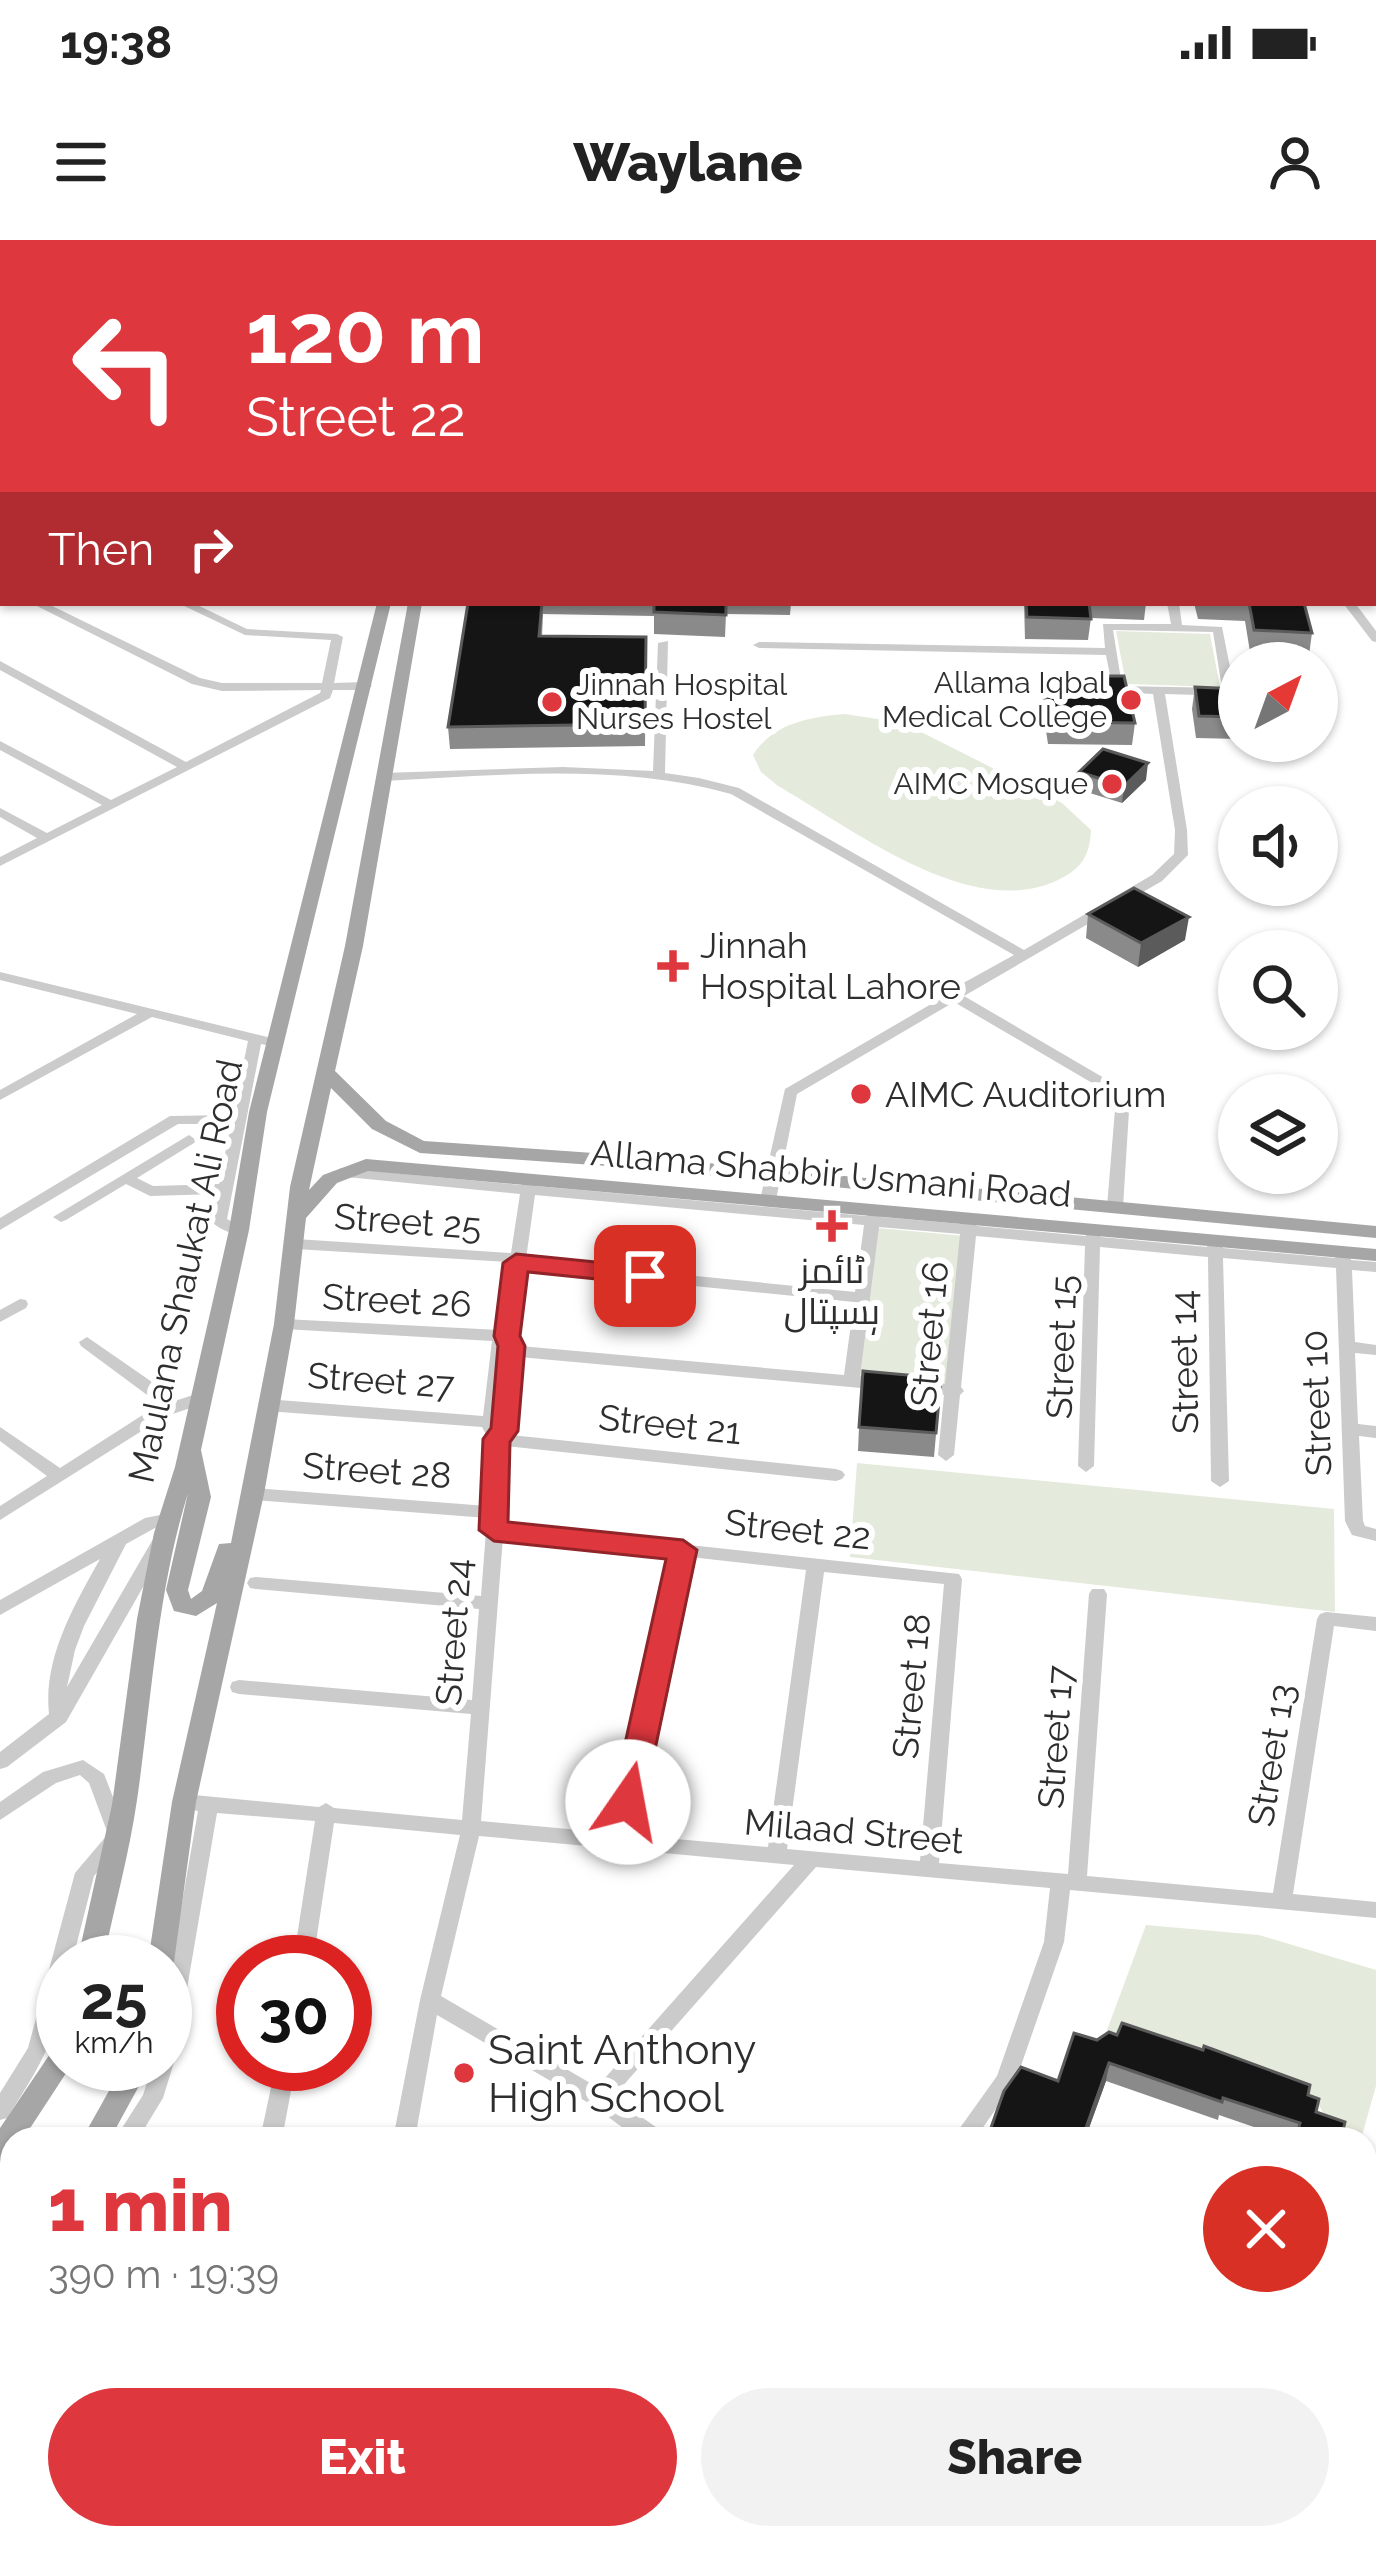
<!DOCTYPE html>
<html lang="en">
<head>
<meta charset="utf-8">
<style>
	:root { --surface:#fff; --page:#f2f2f2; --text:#222; --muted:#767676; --accent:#de373e }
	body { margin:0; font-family:Raleway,Cairo,sans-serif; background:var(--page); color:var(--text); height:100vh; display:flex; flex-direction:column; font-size:45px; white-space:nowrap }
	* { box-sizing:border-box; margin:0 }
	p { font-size:39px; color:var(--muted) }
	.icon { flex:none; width:66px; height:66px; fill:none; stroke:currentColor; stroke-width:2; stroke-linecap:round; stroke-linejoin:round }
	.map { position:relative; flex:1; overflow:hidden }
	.panel { position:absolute; left:0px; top:1887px; width:1377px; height:423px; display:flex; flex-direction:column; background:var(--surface); border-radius:36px 36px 0 0; box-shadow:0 3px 9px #0004 }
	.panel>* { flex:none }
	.hud { position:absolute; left:0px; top:0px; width:1377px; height:366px; box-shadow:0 3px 9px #0004; background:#de373e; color:#fff; overflow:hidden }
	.needle { width:78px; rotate:41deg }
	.fabs { position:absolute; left:1218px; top:402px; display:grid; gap:24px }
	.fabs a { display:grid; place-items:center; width:120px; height:120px; border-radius:50%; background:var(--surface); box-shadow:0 3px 9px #0004; font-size:60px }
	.speed { position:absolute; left:36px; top:1695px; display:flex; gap:24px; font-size:60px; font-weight:700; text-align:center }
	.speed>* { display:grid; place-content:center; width:156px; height:156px; border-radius:50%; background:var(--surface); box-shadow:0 3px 9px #0004; line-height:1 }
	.speed small { font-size:30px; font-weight:400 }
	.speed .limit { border:18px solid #d22; background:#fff; color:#111 }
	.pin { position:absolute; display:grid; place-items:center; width:102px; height:102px; color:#fff; margin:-51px; border-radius:24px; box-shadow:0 6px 18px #0006 }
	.me { position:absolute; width:132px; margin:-66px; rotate:12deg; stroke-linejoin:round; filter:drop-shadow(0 0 9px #0008) }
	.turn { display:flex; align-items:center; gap:42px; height:252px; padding:0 48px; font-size:54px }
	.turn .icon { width:156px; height:156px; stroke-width:2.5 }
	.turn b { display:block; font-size:84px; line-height:102px }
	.then { display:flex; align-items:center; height:114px; padding:0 48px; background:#0003; gap:24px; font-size:45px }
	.round { display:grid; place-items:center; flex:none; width:126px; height:126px; border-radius:63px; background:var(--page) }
	.overview { display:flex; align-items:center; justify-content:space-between; height:204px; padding:0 48px }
	h1 { font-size:72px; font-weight:800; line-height:90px; color:var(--accent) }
	.action { display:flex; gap:24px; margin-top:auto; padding:24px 48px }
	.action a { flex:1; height:138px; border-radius:72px; background:var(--accent); color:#fff; font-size:48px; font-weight:800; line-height:138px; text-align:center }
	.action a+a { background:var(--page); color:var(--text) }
	.status { display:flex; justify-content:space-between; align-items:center; height:84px; padding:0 60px; background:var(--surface); direction:ltr }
	.status svg { height:33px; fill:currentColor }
	header { display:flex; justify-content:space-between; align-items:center; height:156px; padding:0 48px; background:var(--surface); font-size:54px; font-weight:800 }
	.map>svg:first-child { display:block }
	.green { fill:#e4ebdc }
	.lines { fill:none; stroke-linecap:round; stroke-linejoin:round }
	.canal { fill:#c9dcea; fill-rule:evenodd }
	.minor { fill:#cbcbcb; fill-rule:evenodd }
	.major { fill:#a6a6a6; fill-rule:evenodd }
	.highway { fill:#959595; fill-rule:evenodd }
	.wall { fill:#8a8a8a }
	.shaded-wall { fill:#5b5b5b }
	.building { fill:#151515; stroke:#5b5b5b; stroke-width:3 }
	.route { fill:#de373e; stroke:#902428; stroke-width:3 }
	.poi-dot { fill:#de373e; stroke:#fff; stroke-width:4.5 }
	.labels { text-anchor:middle; stroke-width:12; stroke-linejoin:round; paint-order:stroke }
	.far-poi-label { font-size:30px; fill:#2e2e2e; stroke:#fff; text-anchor:end }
	.poi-label { font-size:36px; fill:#2e2e2e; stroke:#fff; text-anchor:start }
	.street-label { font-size:36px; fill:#2e2e2e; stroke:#fff }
	.near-poi-label { font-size:42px; fill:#2e2e2e; stroke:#fff; text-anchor:start }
</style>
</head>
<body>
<div class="status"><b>19:38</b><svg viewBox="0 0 49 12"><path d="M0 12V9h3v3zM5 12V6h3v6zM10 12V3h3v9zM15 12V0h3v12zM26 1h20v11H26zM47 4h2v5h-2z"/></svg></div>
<header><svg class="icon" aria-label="menu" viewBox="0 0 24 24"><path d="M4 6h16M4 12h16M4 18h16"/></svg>Waylane<svg class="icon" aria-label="person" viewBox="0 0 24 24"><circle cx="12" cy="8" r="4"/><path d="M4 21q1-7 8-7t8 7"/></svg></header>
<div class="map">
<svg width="1376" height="2309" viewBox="0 0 1376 2309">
	<rect width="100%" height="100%" fill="#fff"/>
	<g class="green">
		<path d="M1116,391L1210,394L1220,447L1126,444Z"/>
		<path d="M845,474L897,482L925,494L1062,563L1091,590C1090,616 1081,629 1058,640C970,682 852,588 778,546L761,532L753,515C773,483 810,477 845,474Z"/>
		<path d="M878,988L965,996L950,1146L858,1137Z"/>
		<path d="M857,1223L1334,1269L1335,1372L850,1317Z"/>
		<path d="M1146,1685L1259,1695L1376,1730V1846L1361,1899L1331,1889L1319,1865L1107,1790Z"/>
		<path d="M829,2298H1122L1120,2309H855Z"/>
	</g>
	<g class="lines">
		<g class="canal">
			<rect x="0" y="260" width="3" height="8"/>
			<rect x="1374" y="288" width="2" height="8"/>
		</g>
		<g class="minor">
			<path d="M0,0L11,3L3,5Z"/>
			<path d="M103,0H117L112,3H98Z"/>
			<path d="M137,0H150L155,3H142Z"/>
			<path d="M178,0H188L187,3H177Z"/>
			<path d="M451,0H461L460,3H450Z"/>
			<path d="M549,0H559L558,3H548Z"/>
			<path d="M1110,0H1120L1121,3H1111Z"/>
			<path d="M1153,0H1163L1162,3H1152Z"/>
			<rect x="1242" y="0" width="10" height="3"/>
			<rect x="1374" y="119" width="2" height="6"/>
			<path d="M0,216L3,217V223L0,222Z"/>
			<rect x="1374" y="244" width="2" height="6"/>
			<rect x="0" y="300" width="3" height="6"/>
			<rect x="0" y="340" width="3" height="8"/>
			<rect x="1374" y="345" width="2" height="6"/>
			<path d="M31,363H46L200,438L222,443H322L331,400L245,395L178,363H193L247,389L337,394L343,397L334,443L366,442L372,446L366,450H333L330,458L0,626V617L37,598L0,577V568L47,593L102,565L0,510V501L111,560L177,527L0,430V421L186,522L320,453L321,450L222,451L192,444Z"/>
			<path d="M1167,363H1179L1182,385L1222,387L1235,452L1229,456L1165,454L1187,590L1188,615L1162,641L964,756L1128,852L1130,855L1123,967L1115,972L1107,967L1116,857L954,762L797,854L776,960L773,963H763L760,960L785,849L945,756L947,752L1014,715L731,554C619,523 499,535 384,541L378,537L384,533L563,527L653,531L658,403L668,401L665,533L699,538L739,548L1024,710L1152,635L1174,614L1175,590L1153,454L1113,452L1106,415L759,408L753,405L759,402L1105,408L1103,384H1171ZM1113,390L1213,392L1222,448L1122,446Z"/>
			<path d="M1343,363H1355L1376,391V402L1372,401Z"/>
			<path d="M0,732L280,800L282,803L275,807L261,804L227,979L247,990L244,993C234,996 218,989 211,981L217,954L150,956L126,944L66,980L61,982L53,977L189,895L196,900L194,903L137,938L153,946L219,944L231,884H178L0,990V978L170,876L233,875L248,801L152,777L0,860V850L137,774L0,740Z"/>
			<path d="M341,928L521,945L524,939H534L536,946L866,976L873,972L881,977L962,984L969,980L974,982L977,986L1085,996L1093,991L1098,993L1101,997L1207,1007L1210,998H1220L1223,1008L1335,1018L1337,1009H1349L1351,1020L1376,1022V1032L1352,1030L1355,1102L1376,1105V1115L1355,1113L1358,1184L1376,1186V1198L1359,1196L1363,1281L1365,1286L1376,1289V1301L1352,1295L1345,1281L1336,1028L1223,1018L1229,1241L1220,1247L1211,1241L1208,1017L1100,1007L1094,1226L1086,1232L1078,1226L1085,1006L976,996L961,1147L964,1151L960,1155L954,1215L946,1221L938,1215L944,1155L921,1153L913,1147L921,1141L945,1144L960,994L879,987L860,1136L889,1140L891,1144L889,1148L883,1150L519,1117L511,1195L836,1229L842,1231L845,1235L842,1239L836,1241L505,1206L504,1285L959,1334L962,1339L939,1623L1068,1634L1089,1354L1092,1349H1104L1107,1354L1087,1636L1273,1653L1317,1379L1320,1374L1326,1372L1376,1377V1391L1334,1386L1293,1654L1376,1662V1678L1070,1650L1064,1702L1016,1840L975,1899H952L997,1836L1044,1702L1050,1648L816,1627L613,1857L663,1892L666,1899H638L592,1865L437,1775L415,1899H393L420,1760L460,1595L334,1583L313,1722H293L315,1581L217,1573L175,1819L163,1858L138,1899H115L143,1855L153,1824H165V1760L198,1571L177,1567L174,1562L177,1557L184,1554L319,1567L326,1563L334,1568L462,1580L471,1474L239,1454L232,1452L230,1447L232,1442L239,1440L472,1460L479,1369L256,1349L250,1348L247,1343L250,1338L256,1337L481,1356L487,1278L253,1260L244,1254L253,1248L487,1266L489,1200L482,1187L266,1171L258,1165L266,1159L483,1176L492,1101L284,1089L276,1084L284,1079L500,1090L508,1022L296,1009L288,1004L296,999L511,1013L520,954L336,936L333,933ZM535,955L864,985L855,1052L526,1019ZM524,1029L854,1062L844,1135L520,1106L515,1096ZM503,1297L673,1316L612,1593L481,1581ZM690,1317L806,1330L768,1607L630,1595ZM824,1332L944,1344L920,1621L787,1609ZM479,1596L794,1625L597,1847L441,1756Z"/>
			<path d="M20,1059L26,1060L28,1064L26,1068L0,1082V1070Z"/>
			<path d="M87,1097L178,1160L202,1152L210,1158L208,1162L164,1177L0,1280V1266L47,1236L0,1201V1187L60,1228L152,1169L162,1166L81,1106L79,1102Z"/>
			<path d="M170,1273L176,1275L179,1279L176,1283L155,1288L126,1304L84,1386L75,1410L67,1447L156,1294H168L171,1298L66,1482L7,1527L0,1529V1512L49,1474C43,1418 74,1366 100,1319L0,1375V1360L145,1278Z"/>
			<path d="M83,1520L104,1534L128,1596L94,1636L72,1722H63C63,1792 43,1821 7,1878L0,1880V1853L28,1808L75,1633L108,1594L89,1543L80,1535L56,1543L0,1580V1562L43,1532Z"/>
			<path d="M276,1824H296L282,1899H260Z"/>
			<path d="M12,2057C12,2072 17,2089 0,2095C0,2080 0,2063 12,2057Z"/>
			<path d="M1365,2230L1376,2234V2257L1365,2253Z"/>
			<path d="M27,2298H53L48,2309H22Z"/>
			<path d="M191,2298H217L212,2309H186Z"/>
			<path d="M576,2298H647L641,2309H586L580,2306Z"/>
		</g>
		<g class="major">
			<path d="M469,0H481L467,3Z"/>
			<path d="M485,0H497L499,3H487Z"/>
			<path d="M515,0H527L526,3H514Z"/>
			<path d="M377,363H391L267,872L249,990L201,1210L211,1257L188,1350L191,1359L202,1351L219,1304L231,1303L274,1084L290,947L345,706L408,363H422L363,706L335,831L386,881L424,901L622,915L1376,986V998L622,927L420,913L372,889L331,848L309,950L323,935L366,919L1376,1009V1021L368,931L337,943L306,978L294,1084L264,1254L196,1562L174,1722L165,1731V1722H148L172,1562L217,1363L196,1376L174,1371L166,1350L188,1253C157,1353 152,1457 137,1560C129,1615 114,1668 103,1722H77L112,1565L137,1379L154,1293L175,1227L229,990L249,872Z"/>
			<path d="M63,1805V1824H72L23,1899H12L10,1920L0,1923V1888L54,1808Z"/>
			<path d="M124,1824H151L110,1899H82Z"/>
			<path d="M12,2010V2046L0,2053V2017Z"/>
		</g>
		<g class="highway">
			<rect x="0" y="243" width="3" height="10"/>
			<rect x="1374" y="273" width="2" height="10"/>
			<path d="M0,277L3,278V288L0,287Z"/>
			<rect x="1374" y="304" width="2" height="10"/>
		</g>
	</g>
	<g class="wall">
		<path d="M468,363H791L790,375L726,374L725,397L654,394V376L543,374L542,396L646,397L645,506L450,509L448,487Z"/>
		<path d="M1024,363H1146L1144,380L1091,378L1088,400L1025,399Z"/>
		<path d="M1194,363H1304L1312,393L1309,415L1250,412L1245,381L1198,379Z"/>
		<path d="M1043,436L1135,483L1132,505L1048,504L1041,458Z"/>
		<path d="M1195,447L1239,449V499L1196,498L1192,469Z"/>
		<path d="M1317,451L1322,479L1318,501H1304H1317Z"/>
		<path d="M1079,532L1146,540L1122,563L1077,549Z"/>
		<path d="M1088,674L1185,700L1138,727L1086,698Z"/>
		<path d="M941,1138L934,1217L858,1211L859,1187Z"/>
		<path d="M1097,1800L1308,1855L1316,1872L1341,1899H1289L1219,1875L1218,1880L1106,1841L1085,1899H987L1058,1841Z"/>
		<path d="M1376,1957V2194L1365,2190V2078L1370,2056L1365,2054L1376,2007L1365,1999V1962Z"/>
		<path d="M681,2298H814L812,2309H695L681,2303Z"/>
	</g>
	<g class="shaded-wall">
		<path d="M1148,523L1146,540L1122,563L1124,546Z"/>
		<path d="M1189,677L1185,700L1138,727L1141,703Z"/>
		<path d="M1109,1823L1106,1841L1085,1899H1082Z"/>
	</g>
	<g class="building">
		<path d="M468,363H542L539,396L646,397L645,484L448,487Z"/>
		<path d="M654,363H726V375L654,372Z"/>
		<path d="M1026,363H1089L1091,379L1027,377Z"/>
		<path d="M1249,363H1304L1312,393L1254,390Z"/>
		<path d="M1043,436H1124L1135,483L1051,482Z"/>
		<path d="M1195,447L1239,449V477L1199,476Z"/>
		<path d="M1317,451L1322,479H1317Z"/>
		<path d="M1103,509L1148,523L1124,546L1079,532Z"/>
		<path d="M1134,648L1189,677L1141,703L1088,674Z"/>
		<path d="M863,1131L941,1138L936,1193L859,1187Z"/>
		<path d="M1122,1783L1203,1810L1204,1806L1310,1845L1308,1855L1319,1859L1316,1872L1345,1882L1341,1899H1296L1300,1883L1223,1858L1222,1862L1109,1823L1082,1899H987L1004,1851L1021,1827L1058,1841L1074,1793L1097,1800L1109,1792L1117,1795Z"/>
		<path d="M1375,1957H1376V1991L1365,1983V1962Z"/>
		<path d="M1376,2012V2180L1365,2176V2082L1375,2043L1369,2041Z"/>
		<path d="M695,2298H813L811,2309H721Z"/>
	</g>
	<path class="route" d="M516,1014L645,1027L658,1036L645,1044L528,1032L520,1096L525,1106L518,1191L510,1202L508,1282L683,1300L697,1310L644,1562L639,1570L628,1574L617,1570L612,1562L666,1319L494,1301L479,1290L483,1199L491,1188L498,1106L494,1096L503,1023Z"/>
	<g class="poi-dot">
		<circle cx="1131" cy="460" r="12"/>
		<circle cx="552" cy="462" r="12"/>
		<circle cx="1112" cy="544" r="12"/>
		<path d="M667 708h12v12h12v12h-12v12h-12v-12h-12v-12h12z"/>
		<circle cx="861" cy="854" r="12"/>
		<path d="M826 968h12v12h12v12h-12v12h-12v-12h-12v-12h12z"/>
		<circle cx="464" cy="1833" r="12"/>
	</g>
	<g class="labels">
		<g class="far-poi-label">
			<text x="1107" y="453">Allama Iqbal<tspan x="1107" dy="34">Medical College</tspan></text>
			<text x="576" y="455" text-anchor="start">Jinnah Hospital<tspan x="576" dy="34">Nurses Hostel</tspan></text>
			<text x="1088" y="554">AIMC Mosque</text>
		</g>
		<g class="poi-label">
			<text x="700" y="718">Jinnah<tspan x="700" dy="41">Hospital Lahore</tspan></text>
			<text x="885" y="867">AIMC Auditorium</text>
			<text x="832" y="1043" text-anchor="middle">ٹائمز<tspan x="832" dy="41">ہسپتال</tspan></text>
		</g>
		<g class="street-label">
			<text transform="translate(831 933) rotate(5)" y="13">Allama Shabbir Usmani Road</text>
			<text transform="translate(408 981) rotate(4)" y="13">Street 25</text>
			<text transform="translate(185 1031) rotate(-78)" y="13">Maulana Shaukat Ali Road</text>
			<text transform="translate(397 1060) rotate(3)" y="13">Street 26</text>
			<text transform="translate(929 1094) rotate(-85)" y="13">Street 16</text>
			<text transform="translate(1061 1107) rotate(-88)" y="13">Street 15</text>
			<text transform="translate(1184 1122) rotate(-91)" y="13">Street 14</text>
			<text transform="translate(381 1140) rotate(4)" y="13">Street 27</text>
			<text transform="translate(1316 1163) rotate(-92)" y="13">Street 10</text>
			<text transform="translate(670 1184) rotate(6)" y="13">Street 21</text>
			<text transform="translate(377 1230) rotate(4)" y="13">Street 28</text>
			<text transform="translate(798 1289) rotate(6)" y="13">Street 22</text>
			<text transform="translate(453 1392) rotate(-86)" y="13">Street 24</text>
			<text transform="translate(911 1446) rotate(-85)" y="13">Street 18</text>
			<text transform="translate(1055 1497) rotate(-86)" y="13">Street 17</text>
			<text transform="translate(1271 1515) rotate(-81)" y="13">Street 13</text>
			<text transform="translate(854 1591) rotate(5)" y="13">Milaad Street</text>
		</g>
		<g class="near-poi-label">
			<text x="488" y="1824">Saint Anthony<tspan x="488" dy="48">High School</tspan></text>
		</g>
	</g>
</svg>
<div class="fabs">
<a><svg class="needle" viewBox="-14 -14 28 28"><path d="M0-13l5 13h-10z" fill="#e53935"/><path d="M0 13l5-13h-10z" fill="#767676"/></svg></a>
<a><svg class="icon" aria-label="sound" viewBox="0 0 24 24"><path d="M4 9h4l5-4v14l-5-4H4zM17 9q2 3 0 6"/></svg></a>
<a><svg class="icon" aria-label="search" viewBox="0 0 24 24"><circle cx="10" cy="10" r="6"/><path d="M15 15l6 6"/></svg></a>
<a><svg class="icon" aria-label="layers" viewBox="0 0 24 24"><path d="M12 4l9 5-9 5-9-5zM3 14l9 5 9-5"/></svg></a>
</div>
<div class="speed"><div>25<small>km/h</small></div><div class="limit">30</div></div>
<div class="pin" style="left:645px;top:1036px;background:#d93025"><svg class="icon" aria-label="arrive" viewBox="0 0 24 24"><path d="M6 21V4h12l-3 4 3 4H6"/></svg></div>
<svg class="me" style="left:628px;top:1562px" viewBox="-20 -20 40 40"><circle r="19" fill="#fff"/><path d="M0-13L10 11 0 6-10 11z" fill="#de373e"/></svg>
<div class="hud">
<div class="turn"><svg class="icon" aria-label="left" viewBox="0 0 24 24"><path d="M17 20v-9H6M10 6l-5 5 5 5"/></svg><div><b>120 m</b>Street 22</div></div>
<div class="then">Then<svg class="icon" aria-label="right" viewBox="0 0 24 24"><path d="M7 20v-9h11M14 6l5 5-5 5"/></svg></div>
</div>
<section class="panel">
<div class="overview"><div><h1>1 min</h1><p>390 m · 19:39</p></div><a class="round" style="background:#d93025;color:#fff"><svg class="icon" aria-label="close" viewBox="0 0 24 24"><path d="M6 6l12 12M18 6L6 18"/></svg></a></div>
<div class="action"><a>Exit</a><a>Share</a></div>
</section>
</div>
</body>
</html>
